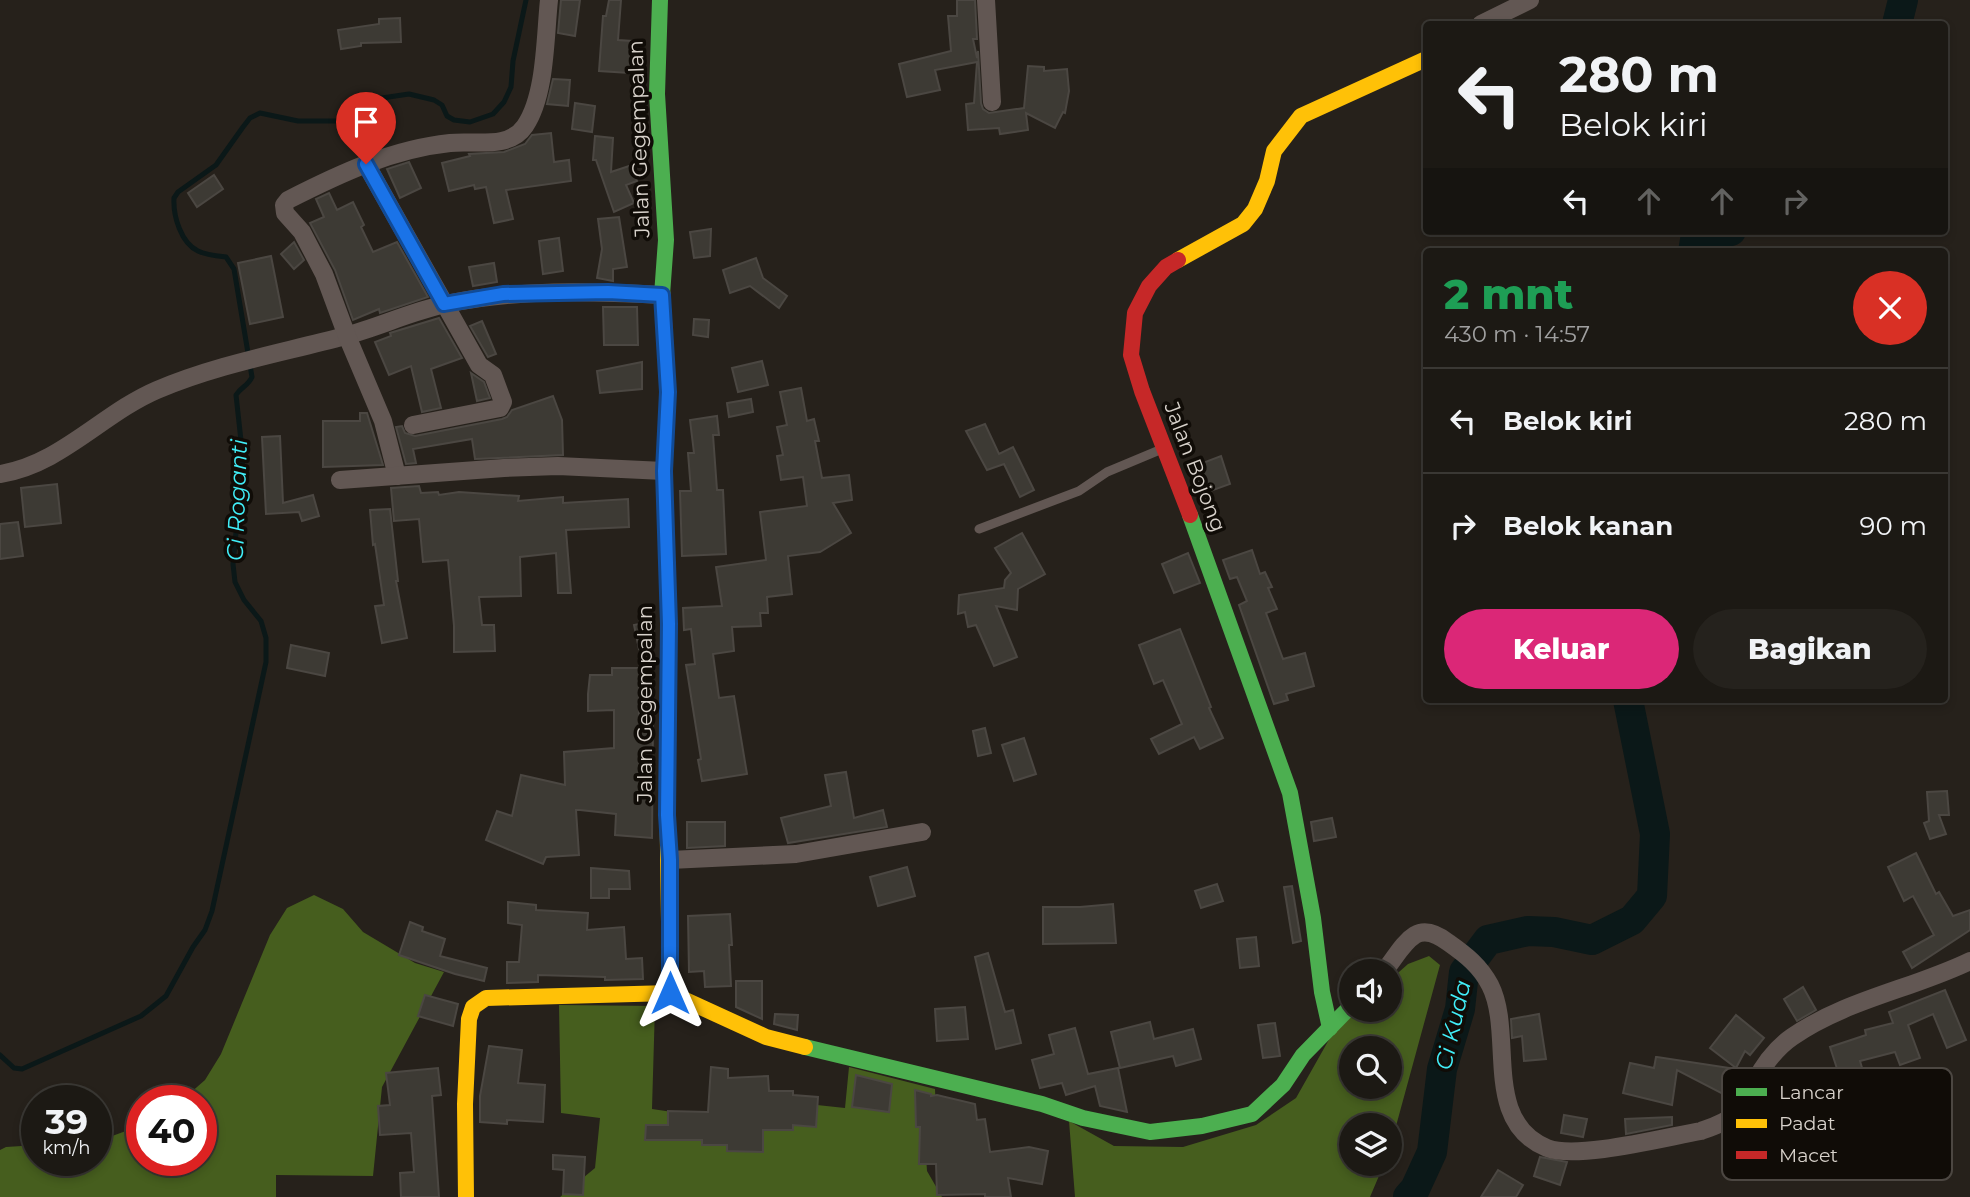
<!DOCTYPE html>
<html lang="id">
<head>
<meta charset="utf-8">
<style>
	:root { --surface:#1c1914; --page:#25221d; --text:#f1f3f6; --muted:#a0a0a0; --line:#3a3834; --accent:#db2777 }
	body { margin:0; font-family:Montserrat,sans-serif; background:var(--page); color:var(--text); height:100vh; display:flex; flex-direction:column; font-size:26px; white-space:nowrap }
	* { box-sizing:border-box; margin:0 }
	p { font-size:23px; color:var(--muted) }
	.icon { flex:none; width:38px; height:38px; fill:none; stroke:currentColor; stroke-width:2; stroke-linecap:round; stroke-linejoin:round }
	.map { position:relative; flex:1; overflow:hidden }
	.side { position:absolute; left:1423px; top:248px; width:525px; height:455px; display:flex; flex-direction:column; background:var(--surface); border-radius:7px; box-shadow:0 4px 10px #0003,0 0 0 2px var(--line) }
	.side>* { flex:none }
	.hud { position:absolute; left:1423px; top:21px; width:525px; height:214px; border-radius:7px; box-shadow:0 4px 10px #0003,0 0 0 2px var(--line); background:#1c1914; color:var(--text); overflow:hidden }
	.controls { position:absolute; left:1339px; top:959px; display:grid; gap:14px }
	.controls a { display:grid; place-items:center; width:63px; height:63px; border-radius:50%; background:var(--surface); box-shadow:0 4px 10px #0003,0 0 0 2px var(--line); font-size:35px }
	.speed { position:absolute; left:21px; top:1085px; display:flex; gap:14px; font-size:35px; font-weight:700; text-align:center }
	.speed>* { display:grid; place-content:center; width:91px; height:91px; border-radius:50%; background:var(--surface); box-shadow:0 4px 10px #0003,0 0 0 2px var(--line); line-height:1 }
	.speed small { font-size:18px; font-weight:400 }
	.speed .limit { border:10px solid #d22; background:#fff; color:#111 }
	.pin { position:absolute; display:grid; place-items:center; width:60px; height:60px; color:#fff; margin:-72px -30px; border-radius:50% 50% 50% 0; rotate:-45deg; box-shadow:0 0 7px #0007 }
	.pin .icon { rotate:45deg }
	.me { position:absolute; width:77px; margin:-38px; rotate:0deg; stroke-linejoin:round; filter:drop-shadow(0 0 5px #0008) }
	.turn { display:flex; align-items:center; gap:24px; height:147px; padding:0 21px; font-size:32px }
	.turn .icon { width:91px; height:91px; stroke-width:2.5 }
	.turn b { display:block; font-size:49px; line-height:60px }
	.lanes { display:flex; align-items:center; height:66px; padding:0 21px; background:#0003; justify-content:center; gap:35px; direction:ltr }
	.lanes .off { opacity:.35 }
	.round { display:grid; place-items:center; flex:none; width:74px; height:74px; border-radius:37px; background:var(--page) }
	.head { display:flex; align-items:center; justify-content:space-between; height:119px; padding:0 21px }
	h1 { font-size:42px; font-weight:800; line-height:52px; color:#1e9e55 }
	.button { display:flex; gap:14px; margin-top:auto; padding:14px 21px }
	.button a { flex:1; height:80px; border-radius:42px; background:var(--accent); color:#fff; font-size:28px; font-weight:800; line-height:80px; text-align:center }
	.button a+a { background:var(--page); color:var(--text) }
	ul { padding:0; list-style:none }
	li { display:flex; align-items:center; gap:21px; height:105px; padding:0 21px; border-top:2px solid var(--line) }
	li div { flex:1 }
	li b { display:block; font-size:26px }
	li em { font-style:normal }
	.map>svg:first-child { display:block }
	.forest { fill:#465e1e; fill-rule:evenodd }
	.lines { fill:none; stroke-linecap:round; stroke-linejoin:round }
	.stream { stroke:#0b1818; stroke-width:5 }
	.river { stroke:#0b1818; stroke-width:30 }
	.building { fill:#3d3a34; stroke:#4b4742; stroke-width:2 }
	.lane { stroke:#625753; stroke-width:9 }
	.street { stroke:#625753; stroke-width:18 }
	.fast { stroke:#4caf50; stroke-width:16 }
	.slow { stroke:#ffc107; stroke-width:16 }
	.jam { stroke:#c62828; stroke-width:16 }
	.route-casing { stroke:#114b97; stroke-width:18 }
	.route { stroke:#1a73e8; stroke-width:12 }
	.labels { text-anchor:middle; stroke-width:7; stroke-linejoin:round; paint-order:stroke }
	.street-label { font-size:21px; fill:#d8d2cb; stroke:#100c07 }
	.water-label { font-size:23px; font-style:italic; fill:#41eef8; stroke:#100c07 }
	.key { fill:#100c07; stroke:#4c4742; stroke-width:2 }
	.key-label { font-size:19px; fill:#d8d2cb }
</style>
</head>
<body>
<div class="map">
<svg width="1970" height="1197" viewBox="0 0 1970 1197">
	<rect width="100%" height="100%" fill="#26211b"/>
	<g class="forest">
		<path d="M314,895L343,909L363,932L415,963L444,972L382,1087L373,1176L276,1175V1197H0V1150L6,1147L37,1145V1160H96V1142L142,1125V1160H201V1101H181L205,1080L221,1054L270,935L287,908Z"/>
		<path d="M1429,956L1440,965L1390,1148V1125H1351V1164H1384L1370,1197H1075L1069,1121L1114,1146L1183,1147L1256,1125L1296,1098L1331,1036L1358,1010H1390V980L1408,964ZM1351,1048H1390V1087H1351Z"/>
		<path d="M559,1005L655,1006L652,1109L727,1120L789,1102L845,1108L849,1067L935,1089L937,1139L925,1140L927,1171L942,1197H560L595,1168L600,1118L561,1113Z"/>
	</g>
	<g class="lines">
		<path class="stream" d="M0,1055L14,1068L22,1069L141,1016L166,996L193,947L205,930L212,911L266,662V638L261,621L244,600L235,582L233,564L243,459L236,395C241,387 248,386 252,377L234,269L226,257C217,256 206,255 198,251C181,243 173,216 174,198L178,192L216,165L243,127L250,118L260,113L298,121H340L375,99L409,94L434,100L442,105L447,116L454,120L470,122L493,114L504,102L511,87L513,61L526,0"/>
		<g class="river">
			<path d="M1897,24L1903,0"/>
			<path d="M1693,252L1695,240L1731,231"/>
			<path d="M1408,1197L1415,1189L1432,1152L1442,1069L1460,1009L1464,972L1488,940L1528,931L1554,932L1592,940L1632,920L1652,896L1655,834L1628,700"/>
		</g>
	</g>
	<g class="building">
		<path d="M561,0H580L575,36L558,33Z"/>
		<path d="M609,0H621L618,40L632,41L629,73L599,71L603,16H606Z"/>
		<path d="M957,0H975L977,39H973L977,58L978,51L981,103L983,109L989,113L1024,108L1028,66L1044,67V71L1067,69L1069,91L1065,113L1063,112L1055,128L1026,113L1028,130L1000,134L999,128L968,130L966,104L974,103L977,62L935,70L940,90L907,97L899,64L951,51L948,16H957Z"/>
		<path d="M400,18L401,42L361,43V46L341,49L338,30L379,24V19Z"/>
		<path d="M553,79L570,80L568,106L547,104Z"/>
		<path d="M575,103L595,106L592,132L572,129Z"/>
		<path d="M551,133L554,162L569,160L571,181L506,190L513,219L494,223L486,187L475,189L474,185L449,191L442,163L470,156L469,154L504,152L525,144L532,135Z"/>
		<path d="M595,136L613,138L611,172L632,165L637,181L626,185L634,203L614,212L596,160H593Z"/>
		<path d="M409,162L421,188L400,198L387,169Z"/>
		<path d="M214,175L223,189L197,207L188,193Z"/>
		<path d="M329,193L337,210L353,202L364,225L361,227L373,252L397,242L428,297L380,313L379,309L353,320L335,270L310,223L324,217L316,199Z"/>
		<path d="M619,217L627,267L613,269V281L597,278L602,249L598,219Z"/>
		<path d="M711,229L710,256L694,258L690,232Z"/>
		<path d="M559,238L563,271L543,274L539,241Z"/>
		<path d="M294,242L304,260L294,269L281,254Z"/>
		<path d="M271,256L283,317L250,324L238,263Z"/>
		<path d="M756,258L763,278L787,296L779,308L750,286L730,293L723,270Z"/>
		<path d="M494,263L497,282L473,286L469,267Z"/>
		<path d="M603,307H637L638,345H604Z"/>
		<path d="M439,318L462,358L431,369L441,408L422,412L411,366L389,375L375,342L391,336L390,333Z"/>
		<path d="M694,319L709,320L708,337L693,335Z"/>
		<path d="M482,321L496,354L488,357L470,326Z"/>
		<path d="M762,361L768,385L738,392L732,368Z"/>
		<path d="M642,362V389L600,393L597,371Z"/>
		<path d="M471,373L484,382L490,398L477,401Z"/>
		<path d="M801,388L807,421L814,419L819,441H815L822,478L849,475L852,500L833,503L851,533L820,552L788,556L792,594L767,597L768,613H760L761,626L732,627L734,651L713,654L719,698L734,696L747,774L702,781L698,760L701,759L686,665L695,664L691,629L684,630L683,608L722,606L716,567L766,560L760,512L807,506L803,477L781,480L777,456L783,455L777,427L787,425L780,392Z"/>
		<path d="M553,396L562,420L563,455L475,459L472,439L413,449L416,463L406,464L396,427L402,426L405,433L415,436L502,419L507,417L512,410Z"/>
		<path d="M751,399L753,412L729,417L727,403Z"/>
		<path d="M360,413H367L383,465L323,467V421H360Z"/>
		<path d="M717,416L719,435H713L717,490H723L726,554L682,556L680,491H691L688,453H694L690,420Z"/>
		<path d="M985,424L999,454L1013,447L1034,490L1020,497L1004,464L987,470L966,431Z"/>
		<path d="M280,436L283,503L313,495L319,516L302,521L299,512L266,514L262,437Z"/>
		<path d="M1221,456L1230,484L1202,494L1192,467Z"/>
		<path d="M57,484L61,523L25,527L21,488Z"/>
		<path d="M419,486L421,493L438,492L439,495L459,492L519,496L518,501L563,497V503L628,499L629,527L566,530L571,593H558L556,553L520,557L521,596L479,597L482,625H494L495,651L454,652V626L448,560L423,562L419,519L394,521L391,488Z"/>
		<path d="M390,509L398,581H396L407,638L382,643L375,606L384,605L375,544L373,545L370,510Z"/>
		<path d="M18,522L23,556L0,559V524Z"/>
		<path d="M1022,533L1045,574L1018,589L1017,610L996,606L1017,657L994,666L976,625L968,627L965,612L958,614L959,595L1004,588L1005,580L1011,573L995,548Z"/>
		<path d="M1252,550L1260,574L1265,572L1272,587L1268,588L1277,609L1266,613L1283,659L1305,653L1314,686L1286,694L1288,700L1274,704L1239,605L1247,601L1237,577L1230,579L1223,560Z"/>
		<path d="M1188,553L1200,583L1174,593L1162,564Z"/>
		<path d="M654,621V646L639,649L634,625Z"/>
		<path d="M1180,629L1211,707L1209,708L1223,738L1200,749L1194,737L1159,754L1151,739L1182,724L1163,680L1154,684L1139,645Z"/>
		<path d="M291,645L329,653L325,676L287,668Z"/>
		<path d="M612,668H639V719H653L652,838L615,835L616,814L580,810H576L579,855L546,857L543,864L486,840L497,811L512,816L521,775L565,785L564,752L614,748V710L588,711V694L590,675H612Z"/>
		<path d="M985,728L991,753L978,756L973,731Z"/>
		<path d="M1024,738L1036,774L1014,781L1002,745Z"/>
		<path d="M846,772L854,818L883,810L887,827L788,843L781,818L831,806L825,775Z"/>
		<path d="M1947,791L1949,815H1939L1946,834L1930,839L1924,823L1929,821L1927,792Z"/>
		<path d="M1332,818L1336,837L1314,841L1311,822Z"/>
		<path d="M687,822H725V846L687,848Z"/>
		<path d="M1916,853L1936,894L1939,892L1953,916L1970,910V930L1912,968L1903,952L1934,935L1913,896L1904,901L1888,867Z"/>
		<path d="M907,867L915,896L878,906L870,877Z"/>
		<path d="M591,868L629,871L630,889H609V898H591Z"/>
		<path d="M1217,884L1223,901L1201,908L1195,891Z"/>
		<path d="M1292,886L1301,941L1293,943L1284,887Z"/>
		<path d="M508,902L536,905V910L588,913L587,930L624,927L626,959L642,958L643,979L605,980V977L538,975V982L507,983V962H519L522,925L508,923Z"/>
		<path d="M1113,904L1116,943L1043,944V907H1080Z"/>
		<path d="M730,914L732,945H729L731,986L705,987L704,971L689,972L688,916Z"/>
		<path d="M410,922L423,927L422,931L445,939L440,956L487,968L484,981L455,974L399,955Z"/>
		<path d="M1256,937L1259,966L1240,968L1237,939Z"/>
		<path d="M988,953L1005,1012L1013,1010L1021,1043L996,1049L975,957Z"/>
		<path d="M736,981H762V1019L736,1007Z"/>
		<path d="M1803,987L1816,1010L1797,1021L1784,999Z"/>
		<path d="M1945,990L1966,1040L1947,1048L1933,1014L1908,1025L1920,1058L1900,1065L1895,1052L1860,1061L1863,1071L1840,1078L1830,1047L1866,1035L1865,1030L1893,1023L1889,1012Z"/>
		<path d="M425,995L458,1004L453,1026L418,1016Z"/>
		<path d="M965,1007L968,1039L937,1041L935,1009Z"/>
		<path d="M775,1014L798,1015L797,1030L774,1024Z"/>
		<path d="M1539,1014L1546,1059L1524,1061L1522,1036L1512,1038L1511,1019Z"/>
		<path d="M1736,1015L1764,1038L1750,1055L1745,1051L1736,1068L1710,1048Z"/>
		<path d="M1150,1022L1154,1039L1193,1029L1201,1059L1176,1066L1173,1056L1120,1068L1111,1032Z"/>
		<path d="M1275,1023L1280,1056L1263,1058L1258,1025Z"/>
		<path d="M1075,1028L1088,1074L1118,1068L1127,1112L1100,1106L1095,1086L1066,1095L1062,1083L1040,1088L1032,1060L1054,1054L1049,1035Z"/>
		<path d="M489,1046L522,1050L518,1083L545,1085L543,1122L507,1120V1124L480,1122V1096Z"/>
		<path d="M1656,1057H1657L1736,1069L1723,1094L1677,1070L1672,1105L1623,1093L1630,1063L1654,1068Z"/>
		<path d="M711,1067L728,1069V1078L768,1076L769,1091H793V1095L818,1097L816,1127L793,1125V1130H763V1152L727,1151V1145H702V1140H645L646,1125H668V1111L708,1112Z"/>
		<path d="M438,1068L441,1095L432,1096L439,1197H401L400,1173L414,1172L411,1133L380,1135L378,1106L390,1105L386,1073Z"/>
		<path d="M856,1075L892,1084L889,1112L852,1107Z"/>
		<path d="M915,1090L931,1094V1096L937,1095L975,1104L977,1120L985,1119L990,1152L1029,1147L1048,1151L1042,1184L1008,1178L1011,1197H985V1194L937,1195L936,1164H919L920,1127H916Z"/>
		<path d="M1564,1115L1587,1119L1583,1137L1561,1133Z"/>
		<path d="M1672,1117V1125L1626,1134L1625,1119Z"/>
		<path d="M553,1155L585,1157L583,1195L563,1194L564,1170L553,1169Z"/>
		<path d="M1540,1157L1567,1162L1560,1185L1534,1176Z"/>
		<path d="M1498,1170L1523,1185L1516,1197H1481Z"/>
	</g>
	<g class="lines">
		<path class="lane" d="M979,529L1079,491L1107,472L1162,449"/>
		<g class="street">
			<path d="M986,0L992,102"/>
			<path d="M1481,24L1530,0"/>
			<path d="M366,164L479,365L493,375L503,402L500,408L413,425"/>
			<path d="M0,474C60,465 103,413 157,390C218,364 282,353 345,336C379,327 412,311 446,304C516,289 591,291 662,295"/>
			<path d="M397,476L383,421L347,336L324,274L302,232L285,213L284,205L288,200C339,174 392,149 450,143C474,140 509,150 525,126C546,95 545,37 549,0"/>
			<path d="M340,480L504,468L558,466L664,471"/>
			<path d="M670,860L796,854L922,832"/>
			<path d="M1384,971C1394,960 1402,943 1415,935C1427,928 1440,936 1449,943C1466,955 1480,966 1490,985C1515,1034 1481,1121 1547,1148C1577,1160 1666,1137 1701,1131C1712,1127 1725,1123 1734,1115C1744,1106 1748,1094 1754,1083C1763,1066 1776,1048 1792,1037C1845,1000 1912,989 1970,961"/>
		</g>
		<g class="fast">
			<path d="M660,0L657,94L666,240L662,295L664,321"/>
			<path d="M1190,515L1290,793L1313,918L1322,992L1330,1028"/>
			<path d="M805,1047L1042,1104L1083,1118L1150,1132L1202,1126L1252,1114L1283,1085L1303,1055L1351,1006"/>
		</g>
		<g class="slow">
			<path d="M1178,260L1243,224L1255,209L1267,181L1274,151L1301,116L1426,59"/>
			<path d="M667,780L670,993"/>
			<path d="M466,1197L465,1104L469,1019L473,1007L486,998L670,993L766,1037L805,1047"/>
		</g>
		<g class="jam">
			<path d="M1178,260L1166,267L1149,286L1135,313L1131,355L1142,391L1190,515"/>
			<path d="M664,321L668,392L664,471L669,624L667,780"/>
		</g>
	</g>
	<g class="lines">
		<defs>
			<path id="route" d="M366,164L444,304L503,294L608,292L662,295L668,392L664,471L669,624L667,815L670,860V993"/>
		</defs>
		<use href="#route" class="route-casing"/>
		<use href="#route" class="route"/>
	</g>
	<g class="labels">
		<g class="street-label">
			<text transform="translate(639 139) rotate(-92)" y="7">Jalan Gegempalan</text>
			<text transform="translate(1195 467) rotate(69)" y="7">Jalan Bojong</text>
			<text transform="translate(645 704) rotate(-90)" y="7">Jalan Gegempalan</text>
		</g>
		<g class="water-label">
			<text transform="translate(237 500) rotate(-88)" y="8">Ci Roganti</text>
			<text transform="translate(1453 1025) rotate(-77)" y="8">Ci Kuda</text>
		</g>
	</g>
	<rect x="1722" y="1068" width="230" height="112" rx="10" class="key"/>
	<rect x="1736" y="1088" width="31" height="8" fill="#4caf50"/>
	<rect x="1736" y="1119" width="31" height="9" fill="#ffc107"/>
	<rect x="1736" y="1151" width="31" height="8" fill="#c62828"/>
	<g class="key-label">
		<text x="1779" y="1099">Lancar</text>
		<text x="1779" y="1130">Padat</text>
		<text x="1779" y="1162">Macet</text>
	</g>
</svg>
<div class="controls">
<a><svg class="icon" aria-label="sound" viewBox="0 0 24 24"><path d="M4 9h4l5-4v14l-5-4H4zM17 9q2 3 0 6"/></svg></a>
<a><svg class="icon" aria-label="search" viewBox="0 0 24 24"><circle cx="10" cy="10" r="6"/><path d="M15 15l6 6"/></svg></a>
<a><svg class="icon" aria-label="layers" viewBox="0 0 24 24"><path d="M12 4l9 5-9 5-9-5zM3 14l9 5 9-5"/></svg></a>
</div>
<div class="speed"><div>39<small>km/h</small></div><div class="limit">40</div></div>
<div class="pin" style="left:366px;top:164px;background:#d93025"><svg class="icon" aria-label="arrive" viewBox="0 0 24 24"><path d="M6 21V4h12l-3 4 3 4H6"/></svg></div>
<svg class="me" style="left:670px;top:993px" viewBox="-20 -20 40 40"><path d="M0-17L14 15 0 8-14 15z" fill="#1a73e8" stroke="#fff" stroke-width="4"/></svg>
<div class="hud">
<div class="turn"><svg class="icon" aria-label="left" viewBox="0 0 24 24"><path d="M17 20v-9H6M10 6l-5 5 5 5"/></svg><div><b>280 m</b>Belok kiri</div></div>
<div class="lanes"><svg class="icon" aria-label="left" viewBox="0 0 24 24"><path d="M17 20v-9H6M10 6l-5 5 5 5"/></svg><svg class="icon off" aria-label="ahead" viewBox="0 0 24 24"><path d="M12 20V5M6 11l6-6 6 6"/></svg><svg class="icon off" aria-label="ahead" viewBox="0 0 24 24"><path d="M12 20V5M6 11l6-6 6 6"/></svg><svg class="icon off" aria-label="right" viewBox="0 0 24 24"><path d="M7 20v-9h11M14 6l5 5-5 5"/></svg></div>
</div>
<section class="side">
<div class="head"><div><h1>2 mnt</h1><p>430 m · 14:57</p></div><a class="round" style="background:#d93025;color:#fff"><svg class="icon" aria-label="close" viewBox="0 0 24 24"><path d="M6 6l12 12M18 6L6 18"/></svg></a></div>
<ul>
<li><svg class="icon" aria-label="left" viewBox="0 0 24 24"><path d="M17 20v-9H6M10 6l-5 5 5 5"/></svg><div><b>Belok kiri</b></div><em>280 m</em></li>
<li><svg class="icon" aria-label="right" viewBox="0 0 24 24"><path d="M7 20v-9h11M14 6l5 5-5 5"/></svg><div><b>Belok kanan</b></div><em>90 m</em></li>
</ul>
<div class="button"><a>Keluar</a><a>Bagikan</a></div>
</section>
</div>
</body>
</html>
